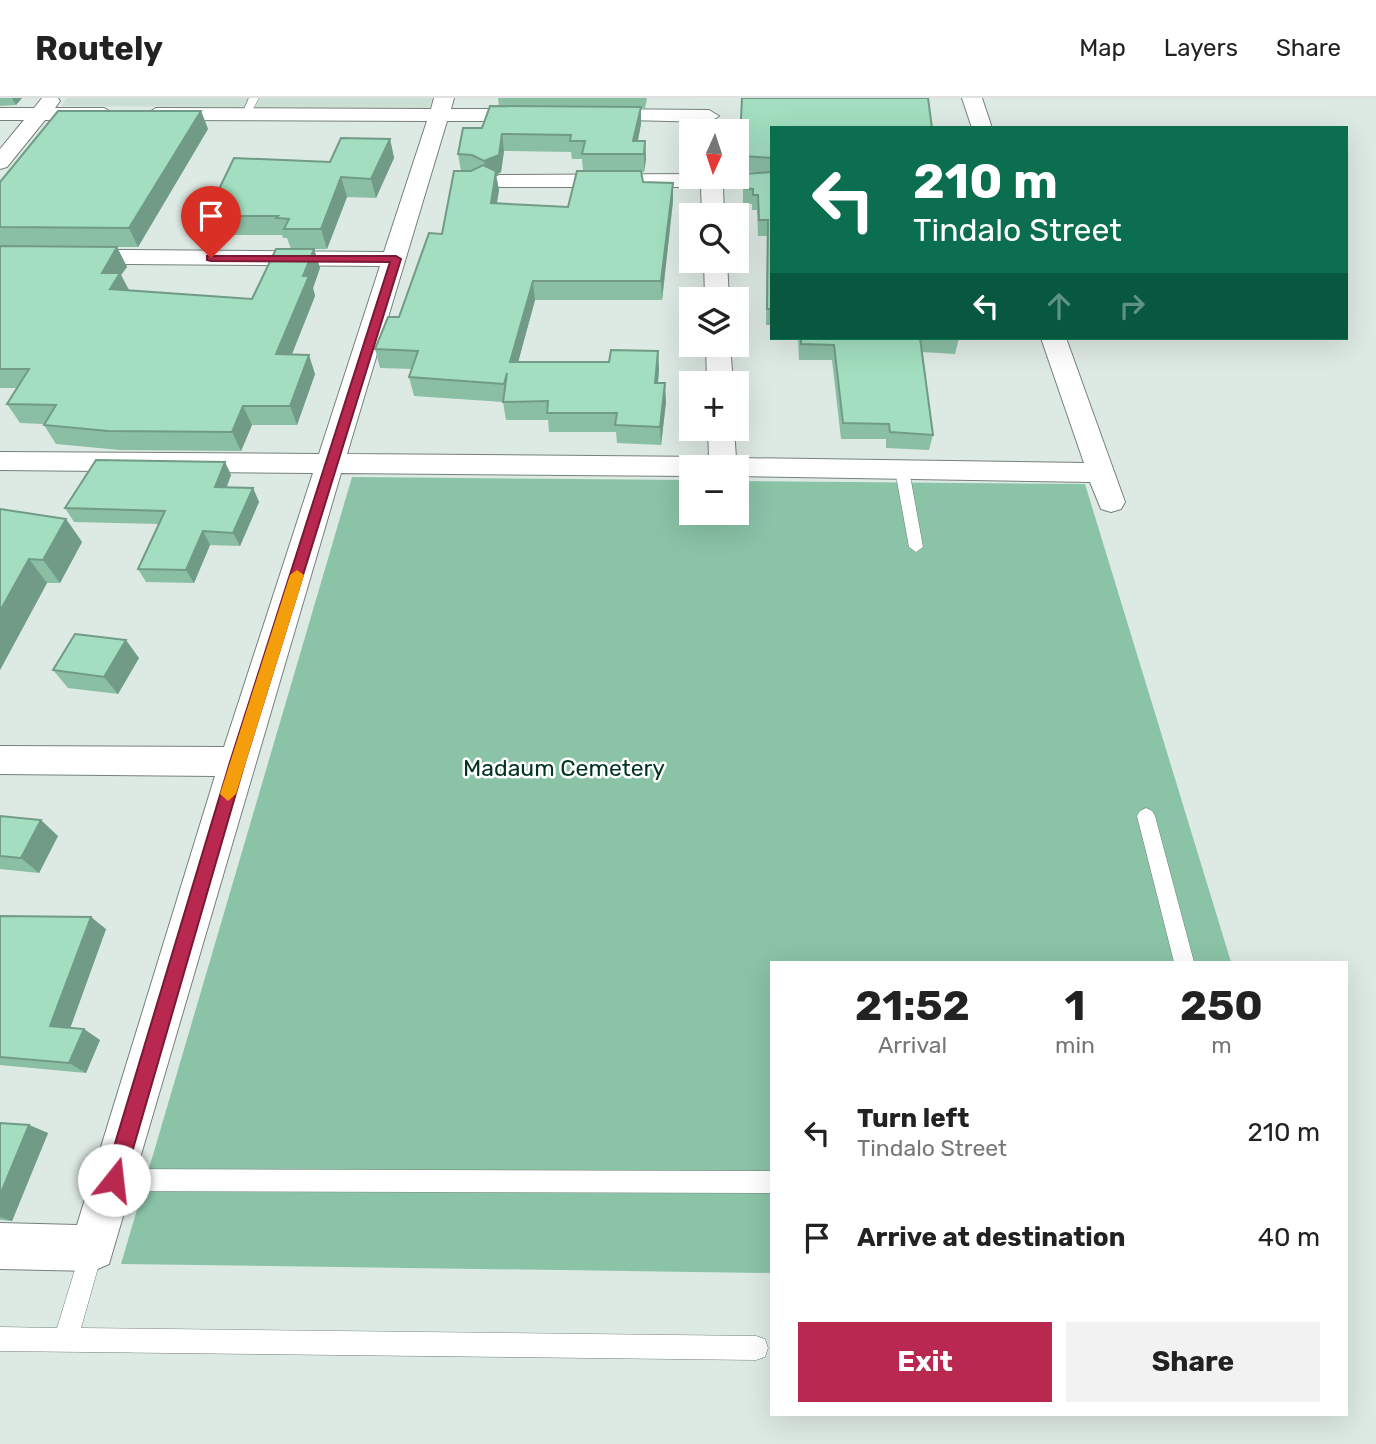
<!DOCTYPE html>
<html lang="en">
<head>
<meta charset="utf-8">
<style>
	:root { --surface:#fff; --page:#f2f2f2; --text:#222; --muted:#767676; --line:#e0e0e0; --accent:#b9284e }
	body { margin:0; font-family:Rubik,sans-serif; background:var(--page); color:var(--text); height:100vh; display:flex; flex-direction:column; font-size:26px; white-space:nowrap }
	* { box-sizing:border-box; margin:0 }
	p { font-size:23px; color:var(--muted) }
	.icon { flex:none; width:38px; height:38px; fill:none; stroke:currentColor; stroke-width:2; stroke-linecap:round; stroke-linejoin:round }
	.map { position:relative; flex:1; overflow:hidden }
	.panel { position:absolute; left:770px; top:863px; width:578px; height:455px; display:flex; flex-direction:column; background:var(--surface); border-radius:0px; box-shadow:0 7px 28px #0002 }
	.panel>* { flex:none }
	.banner { position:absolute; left:770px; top:28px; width:578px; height:214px; border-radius:0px; box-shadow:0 7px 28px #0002; background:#0b6e4f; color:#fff; overflow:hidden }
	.needle { width:46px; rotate:183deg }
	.fabs { position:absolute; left:679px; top:21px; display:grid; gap:14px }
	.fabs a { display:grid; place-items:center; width:70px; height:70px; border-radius:0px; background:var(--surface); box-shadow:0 7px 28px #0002; font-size:35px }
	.pin { position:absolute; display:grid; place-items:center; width:60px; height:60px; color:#fff; margin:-72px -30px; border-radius:50% 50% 50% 0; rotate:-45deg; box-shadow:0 0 7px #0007 }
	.pin .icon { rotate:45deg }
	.me { position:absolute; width:77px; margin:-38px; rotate:16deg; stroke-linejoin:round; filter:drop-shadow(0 0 5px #0008) }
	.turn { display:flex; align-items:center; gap:24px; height:147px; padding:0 28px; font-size:32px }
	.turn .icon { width:91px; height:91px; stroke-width:2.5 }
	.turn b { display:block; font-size:49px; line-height:60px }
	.lanes { display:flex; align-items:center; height:66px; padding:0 28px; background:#0003; justify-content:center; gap:35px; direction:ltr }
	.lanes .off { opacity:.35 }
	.eta { display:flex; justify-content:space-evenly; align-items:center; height:119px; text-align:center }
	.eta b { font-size:42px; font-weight:700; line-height:49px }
	.action { display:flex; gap:14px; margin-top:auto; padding:14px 28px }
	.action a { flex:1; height:80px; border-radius:0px; background:var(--accent); color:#fff; font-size:28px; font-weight:700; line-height:80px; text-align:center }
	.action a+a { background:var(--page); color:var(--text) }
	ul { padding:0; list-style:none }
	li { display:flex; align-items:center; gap:21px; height:105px; padding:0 28px }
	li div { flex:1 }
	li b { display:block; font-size:26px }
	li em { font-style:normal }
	header { display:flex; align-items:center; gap:42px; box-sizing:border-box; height:98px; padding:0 35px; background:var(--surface); border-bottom:2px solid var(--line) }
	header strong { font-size:33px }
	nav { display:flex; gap:38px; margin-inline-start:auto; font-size:24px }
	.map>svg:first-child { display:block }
	.built { fill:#cbdfd4 }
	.green { fill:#8ac3a6 }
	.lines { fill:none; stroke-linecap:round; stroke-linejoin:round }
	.lane-casing { stroke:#76817b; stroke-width:1 }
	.street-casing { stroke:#76817b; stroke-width:2 }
	.lane { fill:#fff; fill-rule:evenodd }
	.street { fill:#fff; fill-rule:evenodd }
	.wall { fill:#8bbfa4; fill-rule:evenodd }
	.shaded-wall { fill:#719b86 }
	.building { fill:#a2debf; stroke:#719b86; stroke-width:2 }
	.route { fill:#b9284e; stroke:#781a33; stroke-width:2 }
	.slow { fill:#f59e0b }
	.labels { text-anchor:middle; stroke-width:5; stroke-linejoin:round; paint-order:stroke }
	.park-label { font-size:23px; fill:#003420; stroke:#fff }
</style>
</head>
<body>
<header>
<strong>Routely</strong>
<nav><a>Map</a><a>Layers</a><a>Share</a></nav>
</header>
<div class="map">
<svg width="1376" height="1346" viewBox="0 0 1376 1346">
	<rect width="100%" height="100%" fill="#dde9e3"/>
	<path class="built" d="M67,0H433L429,10L61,8Z"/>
	<path class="green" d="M352,379L691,382V415H737V383L1085,386L1231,864H772V1175L121,1166Z"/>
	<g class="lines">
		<defs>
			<g id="lane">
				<path d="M249,0H259L249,18H241Z"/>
				<path d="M902,367L909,372L923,449L916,454L909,449L895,372Z"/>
				<path d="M1146,710L1152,713L1155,718L1194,864H1174L1137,718L1140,713Z"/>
				<path d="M114,1071L772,1073V1095L114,1093L106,1090L103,1082L106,1074Z"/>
				<path d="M92,1141L100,1144L103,1152L81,1230L756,1238L765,1241L768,1250L765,1259L756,1262L0,1253V1229L57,1230L81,1152L84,1144Z"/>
			</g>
			<g id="street">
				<path d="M42,0H58L60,3L55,10H104L114,16L104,22H45L7,69L0,71V51L24,22H0V10H34Z"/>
				<path d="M434,0H454L451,11H534L544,17L534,23H447L347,356L709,359L708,331H734L736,360L1084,365L1041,240H1066L1125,404L1121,411L1111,414L1101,411L1090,384L737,378V369H691V378L341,375L109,1166L93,1173L0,1171V1125L77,1127L215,678L0,676V648L224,649L313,375L0,372V354L319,356L380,168L0,165V151L384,154L427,23L156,22L146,16L156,10L431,11Z"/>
				<path d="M962,0H982L992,30H972Z"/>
				<path d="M594,11L709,12L719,18L709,24L587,21L584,17L587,13Z"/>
				<path d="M691,76V79H737V76H772V88L723,89L724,117H702L701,89H499L488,83L499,77Z"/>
				<path d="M704,163H727L729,201H705Z"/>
				<path d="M706,247H730L733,285H707Z"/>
			</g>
		</defs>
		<use href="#lane" class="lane-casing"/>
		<use href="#street" class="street-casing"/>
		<use href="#lane" class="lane"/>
		<use href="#street" class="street"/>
	</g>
	<g class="wall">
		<path d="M0,0H22L16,7L0,8Z"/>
		<path d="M498,0H647L645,11H641V26L638,43H645L646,61L644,74H641L643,84L673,85V103L662,202H535L518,264H609L658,253L659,272L658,285L666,304L661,347L617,345L616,334H549L548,322H506L503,304L414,298L409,279L412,271L380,270L375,251L399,219L442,136L461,73L458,56L499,8ZM504,53L571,54L572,61H582L583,73L568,109L496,105L499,92L496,77L501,74Z"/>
		<path d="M742,0L772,30V227H766L767,138H758L757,112H752V106H743V76L762,75L743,73V57H739Z"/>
		<path d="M201,13L208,31L138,149H106H117L127,169L121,177L129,192L252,201L314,151L320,170L313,190L315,198L292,256L315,276L297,327H252L241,353L120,352L56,346L44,327V326L20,325L7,306L17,290H0V84Z"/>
		<path d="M390,41L394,60L376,100L347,99L327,151H291L287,140H283L282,137H214L206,118L330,64Z"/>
		<path d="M798,240H959L955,256L922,254L933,337L929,352L886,350V341H841L832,262H799Z"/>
		<path d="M225,364L231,377L227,389L253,390L259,404L240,448L210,447L194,485L146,484L138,471L159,426L74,424L65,410Z"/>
		<path d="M0,411L66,421L82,444L60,485H47L0,572Z"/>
		<path d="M139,560L118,596L68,590L53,572Z"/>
		<path d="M0,718L58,738L39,775L0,771Z"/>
		<path d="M0,818L106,831L70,930L100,942L86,975L0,967Z"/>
		<path d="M0,1025L29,1027L48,1035L12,1123L0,1122Z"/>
	</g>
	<g class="shaded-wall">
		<path d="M12,0H22L16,7Z"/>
		<path d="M641,9V26L635,56L633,43Z"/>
		<path d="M201,13L208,31L138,149L129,130Z"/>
		<path d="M502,36L504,53L501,74L496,77L499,92L494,124L484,63Z"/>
		<path d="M390,41L394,60L376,100L371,81Z"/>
		<path d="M645,43L646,61L644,74V56Z"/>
		<path d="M341,79L347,99L327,151L321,131Z"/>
		<path d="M673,85V103L662,202L661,183Z"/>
		<path d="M117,149L127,169L121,177L130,194L120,211L102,175Z"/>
		<path d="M314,151L320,170L313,190L315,198L284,276L276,256Z"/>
		<path d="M533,183L535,202L513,283L510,264Z"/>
		<path d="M658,253L659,272L656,304L655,285Z"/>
		<path d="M309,257L315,276L297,327L290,308Z"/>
		<path d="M665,285L666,304L661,347L660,329Z"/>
		<path d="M243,308L252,327L241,353L232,334Z"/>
		<path d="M225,364L231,377L221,402L215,389Z"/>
		<path d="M253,390L259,404L240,448L233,435Z"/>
		<path d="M66,421L82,444L60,485L43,462Z"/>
		<path d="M203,433L210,447L194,485L186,472Z"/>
		<path d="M29,461L47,485L0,572V513Z"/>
		<path d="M126,542L139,560L118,596L104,579Z"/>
		<path d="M41,722L58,738L39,775L21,760Z"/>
		<path d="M91,819L106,831L67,939L50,928Z"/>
		<path d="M84,931L100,942L86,975L69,965Z"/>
		<path d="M29,1027L48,1035L12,1123L0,1119V1097Z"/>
	</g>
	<g class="building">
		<path d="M742,0H928L932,30H772V60L744,58V42L740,41Z"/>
		<path d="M490,8L641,9L633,43H645L644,56H582L585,43H570L571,37L502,36L499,57L484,63L472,57L458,56L463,30H482Z"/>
		<path d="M58,13H201L129,130L0,129V84Z"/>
		<path d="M341,40L390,41L371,81L341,79L321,131H284L289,121L276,120L278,118H206L234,60L330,64Z"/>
		<path d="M483,67L496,73L491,105L568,109L577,73H641L643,84L673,85L661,183H533L510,264H609L611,252L658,253L655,285H665L660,329L615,327L617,315H547L548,303L503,304L507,275L504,286L409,279L418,253L375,251L388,219H399L429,135L442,136L454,73H471Z"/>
		<path d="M772,74V211H767L768,122H759L758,97H753V91L743,90V76Z"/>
		<path d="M0,148L117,149L102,175H120L110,191L252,201L276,151H314L303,178H309L276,256L309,257L290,308H243L232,334L108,333L44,327L56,307L7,306L29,271H0Z"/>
		<path d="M801,240H920L933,337L890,334L889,326L843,325L834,247L801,246Z"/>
		<path d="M96,362L225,364L215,389L253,390L233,435L203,433L186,472L138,471L165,413L65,410Z"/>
		<path d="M0,411L66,421L43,462L29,461L0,513Z"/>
		<path d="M75,536L126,542L104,579L53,572Z"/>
		<path d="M0,718L41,722L21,760L0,758Z"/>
		<path d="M0,818L91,819L50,928L84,931L69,965L0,959Z"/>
		<path d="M0,1025L29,1027L0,1097Z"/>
	</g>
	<path class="route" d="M207,158H396L401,161L245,664L124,1082L121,1089L114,1092L107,1089L104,1082L230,664L390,164L211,163L207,162Z"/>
	<path class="slow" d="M297,472L304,477L236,696L228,703L220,696L290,477Z"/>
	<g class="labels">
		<g class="park-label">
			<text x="564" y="678">Madaum Cemetery</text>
		</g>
	</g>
</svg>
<div class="fabs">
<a><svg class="needle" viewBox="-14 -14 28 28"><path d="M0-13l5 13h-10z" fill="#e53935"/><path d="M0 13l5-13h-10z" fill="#767676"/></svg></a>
<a><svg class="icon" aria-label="search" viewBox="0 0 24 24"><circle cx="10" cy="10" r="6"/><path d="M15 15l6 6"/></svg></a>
<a><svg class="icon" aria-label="layers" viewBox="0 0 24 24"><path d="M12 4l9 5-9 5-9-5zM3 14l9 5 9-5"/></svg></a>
<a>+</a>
<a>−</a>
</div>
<div class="pin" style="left:211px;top:160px;background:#d93025"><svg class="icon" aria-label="arrive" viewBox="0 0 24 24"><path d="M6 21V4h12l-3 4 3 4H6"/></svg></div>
<svg class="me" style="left:114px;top:1082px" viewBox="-20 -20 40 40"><circle r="19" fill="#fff"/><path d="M0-13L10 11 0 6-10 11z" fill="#b9284e"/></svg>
<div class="banner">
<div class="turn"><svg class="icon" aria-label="left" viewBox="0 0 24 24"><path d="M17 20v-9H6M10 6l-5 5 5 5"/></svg><div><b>210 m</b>Tindalo Street</div></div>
<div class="lanes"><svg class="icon" aria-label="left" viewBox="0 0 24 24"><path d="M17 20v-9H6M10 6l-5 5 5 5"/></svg><svg class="icon off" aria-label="ahead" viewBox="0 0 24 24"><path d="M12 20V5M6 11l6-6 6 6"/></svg><svg class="icon off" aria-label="right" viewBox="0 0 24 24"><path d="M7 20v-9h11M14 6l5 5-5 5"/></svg></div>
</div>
<section class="panel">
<div class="eta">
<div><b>21:52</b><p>Arrival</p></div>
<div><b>1</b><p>min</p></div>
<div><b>250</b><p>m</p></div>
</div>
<ul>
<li><svg class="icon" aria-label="left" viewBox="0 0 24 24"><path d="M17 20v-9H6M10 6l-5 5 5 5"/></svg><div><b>Turn left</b><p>Tindalo Street</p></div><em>210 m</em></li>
<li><svg class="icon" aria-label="arrive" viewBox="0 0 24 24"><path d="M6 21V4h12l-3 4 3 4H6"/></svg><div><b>Arrive at destination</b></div><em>40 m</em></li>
</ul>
<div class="action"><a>Exit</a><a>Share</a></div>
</section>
</div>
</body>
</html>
